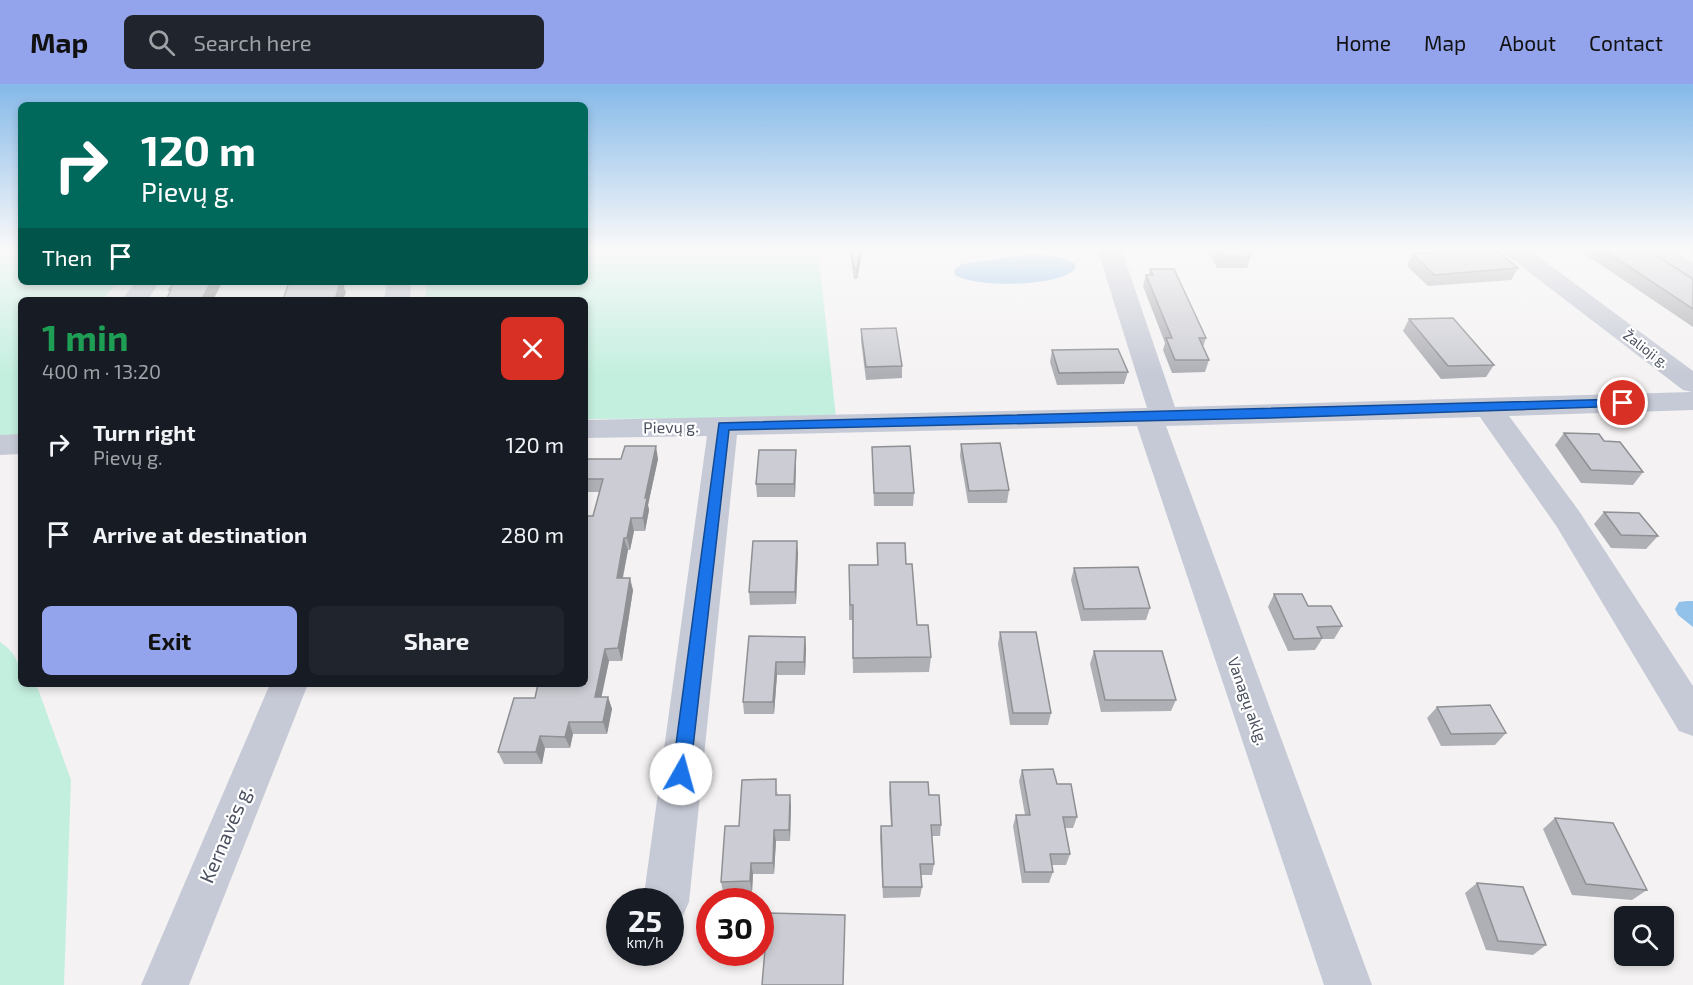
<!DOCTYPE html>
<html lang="en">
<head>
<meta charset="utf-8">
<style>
	:root { --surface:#171b24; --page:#20242c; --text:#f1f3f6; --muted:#9ea1a6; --accent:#93a3ec }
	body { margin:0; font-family:"Exo 2",sans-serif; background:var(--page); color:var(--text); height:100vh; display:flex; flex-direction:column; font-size:22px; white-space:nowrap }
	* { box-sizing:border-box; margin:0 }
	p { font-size:20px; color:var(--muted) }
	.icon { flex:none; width:33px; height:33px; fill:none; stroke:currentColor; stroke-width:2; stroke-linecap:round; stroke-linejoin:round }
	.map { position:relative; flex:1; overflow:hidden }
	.details { position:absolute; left:18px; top:213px; width:570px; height:390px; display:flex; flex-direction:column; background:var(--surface); border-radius:9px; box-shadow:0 3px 9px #0003 }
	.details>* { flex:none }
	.top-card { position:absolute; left:18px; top:18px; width:570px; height:183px; border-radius:9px; box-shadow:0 3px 9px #0003; background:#00695c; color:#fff; overflow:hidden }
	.controls { position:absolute; left:1614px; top:822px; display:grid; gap:12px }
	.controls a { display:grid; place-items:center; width:60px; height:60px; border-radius:9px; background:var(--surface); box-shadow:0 3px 9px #0003; font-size:30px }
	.speed { position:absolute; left:606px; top:804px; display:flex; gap:12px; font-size:30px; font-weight:700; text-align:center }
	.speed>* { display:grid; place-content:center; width:78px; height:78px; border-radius:50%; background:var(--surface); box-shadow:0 3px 9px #0003; line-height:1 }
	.speed small { font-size:15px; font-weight:400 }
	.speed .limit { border:9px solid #d22; background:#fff; color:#111 }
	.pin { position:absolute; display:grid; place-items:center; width:51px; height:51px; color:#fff; margin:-26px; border:3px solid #fff; border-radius:50%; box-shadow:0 2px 6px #0007 }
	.me { position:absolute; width:66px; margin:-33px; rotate:7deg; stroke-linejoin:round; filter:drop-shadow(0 0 4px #0008) }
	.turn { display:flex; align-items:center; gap:21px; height:126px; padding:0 24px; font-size:27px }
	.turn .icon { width:78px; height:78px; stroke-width:2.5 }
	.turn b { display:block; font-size:42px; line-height:51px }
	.then { display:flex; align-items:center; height:57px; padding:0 24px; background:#0003; gap:12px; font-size:22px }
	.round { display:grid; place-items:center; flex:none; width:63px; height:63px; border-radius:9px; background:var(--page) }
	.head { display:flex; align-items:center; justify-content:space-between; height:102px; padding:0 24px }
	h1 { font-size:36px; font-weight:700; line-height:45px; color:#1e9e55 }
	.primary-button { display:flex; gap:12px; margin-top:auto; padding:12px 24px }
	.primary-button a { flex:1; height:69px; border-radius:9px; background:var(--accent); color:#111; font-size:24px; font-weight:700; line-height:69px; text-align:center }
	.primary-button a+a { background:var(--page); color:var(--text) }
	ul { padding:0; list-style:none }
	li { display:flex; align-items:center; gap:18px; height:90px; padding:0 24px }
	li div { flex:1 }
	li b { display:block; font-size:22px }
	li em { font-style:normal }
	header { display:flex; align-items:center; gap:36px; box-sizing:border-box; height:84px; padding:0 30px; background:var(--accent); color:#111 }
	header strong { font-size:28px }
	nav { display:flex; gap:33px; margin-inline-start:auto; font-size:21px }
	.search { width:420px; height:54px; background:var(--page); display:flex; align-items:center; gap:15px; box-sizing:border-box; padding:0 21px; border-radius:9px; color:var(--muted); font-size:22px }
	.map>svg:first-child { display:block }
	.green { fill:#c3efdf }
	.water { fill:#92c1ea }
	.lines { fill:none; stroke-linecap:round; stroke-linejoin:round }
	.minor { fill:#c6cad6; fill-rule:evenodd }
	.wall { fill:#afb0b6 }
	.shaded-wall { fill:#8f9094 }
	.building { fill:#cccdd4; stroke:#8f9094; stroke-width:1.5 }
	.route { fill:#1a73e8; stroke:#114b97; stroke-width:1.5 }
	.labels { text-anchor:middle; stroke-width:4.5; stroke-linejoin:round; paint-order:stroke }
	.far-street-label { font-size:14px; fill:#4a505f; stroke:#fff }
	.street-label { font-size:16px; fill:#4a505f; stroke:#fff }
	.near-street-label { font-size:20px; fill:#4a505f; stroke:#fff }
</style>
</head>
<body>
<header>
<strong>Map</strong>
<div class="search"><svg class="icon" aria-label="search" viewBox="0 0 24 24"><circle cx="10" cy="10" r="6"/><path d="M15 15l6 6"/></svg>Search here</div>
<nav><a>Home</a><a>Map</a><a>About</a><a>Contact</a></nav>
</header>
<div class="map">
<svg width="1693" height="901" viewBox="0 0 1693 901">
	<rect width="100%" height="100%" fill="#f4f2f2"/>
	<g class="green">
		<path d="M0,164H21V198H117L103,216H21V354L0,355Z"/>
		<path d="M585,164H818L836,334L585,335V216H425L427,198H585Z"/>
		<path d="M0,558C16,568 21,582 21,600H34L38,605L71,696L64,901H0Z"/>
	</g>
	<g class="water">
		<path d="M1023,171C1041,171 1059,170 1075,180V185C1059,203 976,204 955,191L954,186L962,180Z"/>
		<path d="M1687,517H1693V543L1678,531L1675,525L1679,518Z"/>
	</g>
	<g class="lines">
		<g class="minor">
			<path d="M1097,164H1121L1175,323L1692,308L1683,306L1504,169L1500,164H1527L1693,287V326L1509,332L1579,427L1693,602V652L1679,647L1557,443L1480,333L1166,342L1372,901H1324L1137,342L737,351L689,818L682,834L670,839V818H643L707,352L585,354V336L1147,324Z"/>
			<path d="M1641,164H1669L1693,179V196L1684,194L1645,169Z"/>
			<path d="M135,198H159L148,216H122Z"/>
			<path d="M387,198H411L410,216H384Z"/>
			<path d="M21,350V370L0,371V351Z"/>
			<path d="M270,600H308L189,901H141Z"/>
		</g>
	</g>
	<g class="wall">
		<path d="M849,164H863L857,195H854Z"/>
		<path d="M1206,164H1246L1251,172L1247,184H1217Z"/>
		<path d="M1434,164H1486L1518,184L1511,196L1428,202L1407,182L1413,170H1424L1426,166L1435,165Z"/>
		<path d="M1576,164H1644L1693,195V243Z"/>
		<path d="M1682,164H1693V171Z"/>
		<path d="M1150,185L1206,254L1203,263L1209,276L1205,288L1172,289L1163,266L1165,259L1143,202L1146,191H1149Z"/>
		<path d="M1409,235L1494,281L1486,293L1441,295L1403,247Z"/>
		<path d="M861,245L902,282V294L866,296L861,257Z"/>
		<path d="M1052,266L1128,288L1124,300L1057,301L1050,278Z"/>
		<path d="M1564,349L1604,357L1643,388L1633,401L1581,399L1555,361Z"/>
		<path d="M961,360L1009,406L1007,419H968L960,372Z"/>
		<path d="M872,363L914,409L913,422H874Z"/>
		<path d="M585,375H658L648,421L649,426L645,447H634L630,466H628L623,494L633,506L622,577H609L601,613H608L612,625L607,650H573L570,664H545L542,680H504L498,668L535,614L585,600L593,432L600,408H585Z"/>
		<path d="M796,378L795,413H757L756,400Z"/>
		<path d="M1604,428L1658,452L1646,465L1611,464L1594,440Z"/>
		<path d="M877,459L906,480L917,541L931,573L929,588L853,589L852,536H849V481H877Z"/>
		<path d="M798,469L796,520L750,521L749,508Z"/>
		<path d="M1074,484L1150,524L1146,536L1081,537L1071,496Z"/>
		<path d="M1274,510L1308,522L1342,542L1334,555H1322L1315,566L1288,567L1268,523Z"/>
		<path d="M1000,548L1051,629L1048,641H1010L998,560Z"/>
		<path d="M749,552L805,553L806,565L805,591H777L774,630H744L743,618Z"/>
		<path d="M1094,567L1176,616L1171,627L1101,628L1090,580Z"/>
		<path d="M1437,623L1506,649L1495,661L1441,662L1427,634Z"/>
		<path d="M1022,686L1057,700L1077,733L1073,744H1065L1070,770L1066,781H1052L1053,788L1049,799H1022L1013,742L1016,731H1025L1019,697Z"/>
		<path d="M890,698L929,711L941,741L940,752H932L934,780L932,791H921L922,803L920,813L883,814L880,753L881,742H891L889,709Z"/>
		<path d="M778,707L777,711L791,722L790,757H776L774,790H753L752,808H723L721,798Z"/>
		<path d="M1555,734L1647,806L1632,816L1572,811L1543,745Z"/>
		<path d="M1477,799L1546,861L1533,871L1486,866L1465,809Z"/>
	</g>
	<g class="shaded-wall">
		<path d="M861,164H863L857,195V184Z"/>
		<path d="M211,198H222V199L213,216H201Z"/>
		<path d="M338,198H345L344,204L346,208L343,216H335Z"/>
		<path d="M656,362L658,375L648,421L649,426L645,447L643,434L645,414Z"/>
		<path d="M796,366V378L795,413L794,400Z"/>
		<path d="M631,434L634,447L630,466L627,454Z"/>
		<path d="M624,454L628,466L620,506L617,494Z"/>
		<path d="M797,457L798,469L796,520L795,508Z"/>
		<path d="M630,494L633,506L622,577L618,564Z"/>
		<path d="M805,553L806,565L805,591L804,578Z"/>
		<path d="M605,565L609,577L599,625L595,613Z"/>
		<path d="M776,578L777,591L774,630L773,618Z"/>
		<path d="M608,613L612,625L607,650L603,638Z"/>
		<path d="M569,638L573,650L570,664L565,653Z"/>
		<path d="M540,652L545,664L542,680L536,668Z"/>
		<path d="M790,711L791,722L790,757L789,746Z"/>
		<path d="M774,746L776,757L774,790L773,779Z"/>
		<path d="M751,779L753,790L752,808L750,797Z"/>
	</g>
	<g class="building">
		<path d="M851,164H861L857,184H854Z"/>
		<path d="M1216,164H1246L1251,172H1221Z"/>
		<path d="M1449,164H1486L1488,166L1495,165L1518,184L1434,191L1413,170L1429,169L1426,166Z"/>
		<path d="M1601,164H1644L1693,195V225Z"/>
		<path d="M1150,185H1174L1206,254H1199L1209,276H1175L1166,254H1172L1146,191H1153Z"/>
		<path d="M174,198H211L201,216H166L171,206H169Z"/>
		<path d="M289,198H340L335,216H283Z"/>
		<path d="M1453,234L1494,281L1448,282L1409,235Z"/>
		<path d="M896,244L902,282L866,283L861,245Z"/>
		<path d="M1118,265L1128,288L1059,289L1052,266Z"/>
		<path d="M1564,349L1599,350L1604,357L1620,358L1643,388L1591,386Z"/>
		<path d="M1000,359L1009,406L969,407L961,360Z"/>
		<path d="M625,362H656L645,414H647L643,434H631L627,454H624L617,494H630L623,538L618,564L605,565L595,613H608L603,638H569L565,653L540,652L536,668H498L514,614H535L538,600H585V432H593L603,395H585V375H621Z"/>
		<path d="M910,362L914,409H874L872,363Z"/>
		<path d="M759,366H796L794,400H756Z"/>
		<path d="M1604,428L1639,429L1658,452L1621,451Z"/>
		<path d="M753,457H797L795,508H749Z"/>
		<path d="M877,459H905L906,480H912L917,541H928L931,573L853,574V521H850L849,481H878Z"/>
		<path d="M1138,483L1150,524L1084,525L1074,484Z"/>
		<path d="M1274,510H1302L1308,522H1331L1342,542L1317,543L1322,554L1294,555Z"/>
		<path d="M1000,548H1036L1051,629H1013Z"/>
		<path d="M749,552L805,553L804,578H776L773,618H743Z"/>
		<path d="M1094,567H1162L1176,616H1105Z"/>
		<path d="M1490,621L1506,649L1451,650L1437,623Z"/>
		<path d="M1053,685L1057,700H1071L1077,733H1063L1070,770H1050L1053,788H1025L1016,731H1030L1022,686Z"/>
		<path d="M776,695V711H790L789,746H774L773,779H751L750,797L721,798L725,742H739L742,696Z"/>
		<path d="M890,698H928L929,711H939L941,741H931L934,780H920L922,803H883L881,742H892Z"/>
		<path d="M1555,734L1613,739L1647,806L1586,800Z"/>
		<path d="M1477,799L1523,803L1546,861L1498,857Z"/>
		<path d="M768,829L845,831L843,901H762Z"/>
	</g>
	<linearGradient id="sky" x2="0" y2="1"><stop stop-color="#85b9e9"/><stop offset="0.57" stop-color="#faf9f9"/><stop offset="1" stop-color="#faf9f9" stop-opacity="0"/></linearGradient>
	<rect width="1693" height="290" fill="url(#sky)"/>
	<path class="route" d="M1623,315L1629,319L1627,322L1270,334L729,346L690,690L687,695L681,698L675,695L672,690L719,339Z"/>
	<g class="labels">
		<g class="far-street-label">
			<text transform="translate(1646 265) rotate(37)" y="5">Žalioji g.</text>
		</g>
		<g class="street-label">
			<text transform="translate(671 343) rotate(-1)" y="6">Pievų g.</text>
			<text transform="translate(1248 617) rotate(71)" y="6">Vanagų aklg.</text>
		</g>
		<g class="near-street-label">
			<text transform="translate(226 750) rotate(-67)" y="7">Kernavės g.</text>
		</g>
	</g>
</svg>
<div class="controls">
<a><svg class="icon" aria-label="search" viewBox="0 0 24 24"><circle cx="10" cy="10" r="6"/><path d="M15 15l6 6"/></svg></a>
</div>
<div class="speed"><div>25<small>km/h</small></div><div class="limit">30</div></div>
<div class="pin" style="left:1623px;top:319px;background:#d93025"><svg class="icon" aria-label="arrive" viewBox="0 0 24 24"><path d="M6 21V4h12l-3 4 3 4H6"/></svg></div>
<svg class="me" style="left:681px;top:690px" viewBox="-20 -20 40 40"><circle r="19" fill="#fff"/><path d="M0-13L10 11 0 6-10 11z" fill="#1a73e8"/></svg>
<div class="top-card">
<div class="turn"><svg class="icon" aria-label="right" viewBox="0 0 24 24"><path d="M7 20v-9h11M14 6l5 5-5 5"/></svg><div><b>120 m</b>Pievų g.</div></div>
<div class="then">Then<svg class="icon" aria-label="arrive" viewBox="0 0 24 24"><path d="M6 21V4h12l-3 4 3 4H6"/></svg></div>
</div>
<section class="details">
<div class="head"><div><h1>1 min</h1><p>400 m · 13:20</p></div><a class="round" style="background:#d93025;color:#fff"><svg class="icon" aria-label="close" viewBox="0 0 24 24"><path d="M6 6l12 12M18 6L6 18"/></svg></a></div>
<ul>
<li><svg class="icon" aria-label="right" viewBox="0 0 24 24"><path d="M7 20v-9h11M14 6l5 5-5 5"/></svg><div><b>Turn right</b><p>Pievų g.</p></div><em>120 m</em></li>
<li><svg class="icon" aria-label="arrive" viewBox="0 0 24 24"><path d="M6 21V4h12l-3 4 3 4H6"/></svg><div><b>Arrive at destination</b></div><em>280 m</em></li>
</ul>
<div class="primary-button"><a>Exit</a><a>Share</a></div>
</section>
</div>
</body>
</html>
